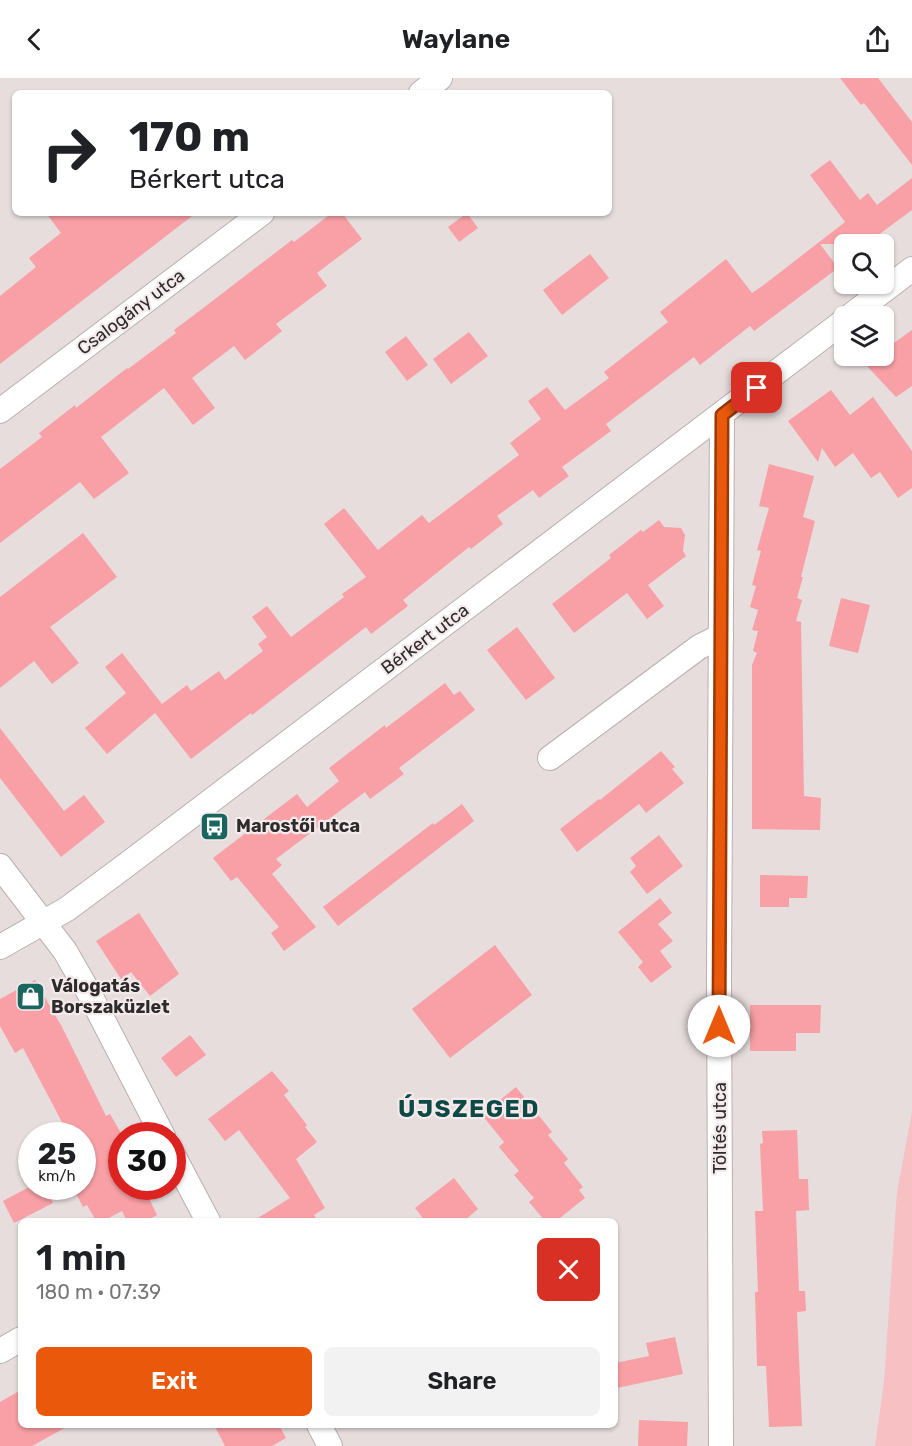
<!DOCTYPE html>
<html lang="en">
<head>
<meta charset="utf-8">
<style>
	:root { --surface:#fff; --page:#f2f2f2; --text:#202124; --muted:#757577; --accent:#ea580c }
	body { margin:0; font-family:Rubik,sans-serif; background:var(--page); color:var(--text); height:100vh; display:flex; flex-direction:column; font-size:22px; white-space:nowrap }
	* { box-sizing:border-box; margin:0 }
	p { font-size:20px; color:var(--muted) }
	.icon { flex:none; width:33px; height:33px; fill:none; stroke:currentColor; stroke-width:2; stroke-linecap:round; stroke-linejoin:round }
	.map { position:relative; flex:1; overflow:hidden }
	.details { position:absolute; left:18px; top:1140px; width:600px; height:210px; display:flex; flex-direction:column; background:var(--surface); border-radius:9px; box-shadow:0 2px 4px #0004 }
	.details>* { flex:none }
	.hud { position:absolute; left:12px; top:12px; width:600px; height:126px; border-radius:9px; box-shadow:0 2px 4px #0004; background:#fff; color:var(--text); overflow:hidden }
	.buttons { position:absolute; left:834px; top:156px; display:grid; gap:12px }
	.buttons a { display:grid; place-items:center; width:60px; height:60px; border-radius:9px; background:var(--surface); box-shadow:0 2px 4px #0004; font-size:30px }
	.speed { position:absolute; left:18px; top:1044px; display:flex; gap:12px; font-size:30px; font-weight:700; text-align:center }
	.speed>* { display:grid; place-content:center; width:78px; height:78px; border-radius:50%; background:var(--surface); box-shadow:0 2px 4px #0004; line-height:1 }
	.speed small { font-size:15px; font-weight:400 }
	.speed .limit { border:9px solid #d22; background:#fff; color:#111 }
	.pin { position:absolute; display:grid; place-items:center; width:51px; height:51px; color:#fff; margin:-26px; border-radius:12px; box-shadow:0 3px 9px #0006 }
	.me { position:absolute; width:66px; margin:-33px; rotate:0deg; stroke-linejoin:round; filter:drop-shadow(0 0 4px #0008) }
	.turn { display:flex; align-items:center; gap:21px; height:126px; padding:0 18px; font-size:27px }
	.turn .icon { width:78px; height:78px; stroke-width:2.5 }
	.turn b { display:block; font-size:42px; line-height:51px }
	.round { display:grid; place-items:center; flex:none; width:63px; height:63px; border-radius:9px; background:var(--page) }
	.head { display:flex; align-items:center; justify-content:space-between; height:102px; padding:0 18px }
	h1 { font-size:36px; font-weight:600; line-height:45px }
	.action { display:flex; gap:12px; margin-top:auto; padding:12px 18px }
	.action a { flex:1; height:69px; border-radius:9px; background:var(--accent); color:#fff; font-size:24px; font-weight:600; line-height:69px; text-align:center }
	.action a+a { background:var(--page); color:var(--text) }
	header { display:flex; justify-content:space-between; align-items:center; height:78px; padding:0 18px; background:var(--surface); font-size:27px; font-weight:600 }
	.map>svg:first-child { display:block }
	.green { fill:#f7c0c2 }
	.building { fill:#f8a0a5 }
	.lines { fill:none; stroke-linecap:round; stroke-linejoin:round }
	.minor-casing { stroke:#b9b0b0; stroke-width:26 }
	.minor { stroke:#fff; stroke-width:24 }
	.route-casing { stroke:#983908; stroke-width:15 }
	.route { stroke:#ea580c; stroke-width:10 }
	.labels { text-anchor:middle; stroke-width:4.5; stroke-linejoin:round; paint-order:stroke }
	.street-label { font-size:18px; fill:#2e2b2b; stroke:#f4eaeb }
	.poi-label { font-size:18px; font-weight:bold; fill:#2e2b2b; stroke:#f4eaeb; text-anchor:start }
	.district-label { font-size:24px; font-weight:bold; letter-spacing:1.5px; fill:#0d4a45; stroke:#f4eaeb }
</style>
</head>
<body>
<header><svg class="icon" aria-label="back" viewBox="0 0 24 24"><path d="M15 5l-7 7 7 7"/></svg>Waylane<svg class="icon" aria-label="share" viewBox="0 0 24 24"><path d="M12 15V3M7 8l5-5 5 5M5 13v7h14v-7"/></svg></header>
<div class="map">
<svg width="912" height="1368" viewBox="0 0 912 1368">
	<rect width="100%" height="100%" fill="#e7dddd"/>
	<path class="green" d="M912,1034V1368H875L884,1304L897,1114Z"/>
	<g class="building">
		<path d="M840,0H878L912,44V87L864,25L861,27Z"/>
		<path d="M830,82L860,122L868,115L877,127L912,100V132L866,166H820L838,190L754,253L750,248L700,287L694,279L606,346L611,353L562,389L569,398L539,420L533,412L497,438L503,446L471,471L469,469L403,522L408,528L371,556L366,549L252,637L251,635L191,681L155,635L107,676L85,650L126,615L105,589L122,575L162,626L187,607L191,613L219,593L225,602L263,573L258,566L267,559L252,539L267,528L291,559L344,519L342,516L366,499L324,446L344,430L378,472L422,437L429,445L519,377L510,365L541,341L528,323L547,309L565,332L609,300L604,294L668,244L660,234L726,181L752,215L765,206L845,144L810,97Z"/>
		<path d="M46,135H196L0,286V218L36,189L29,180L61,155Z"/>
		<path d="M332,135H342L362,161L317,195L327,208L276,246L282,253L245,282L234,268L192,300L215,330L193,347L164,310L101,359L129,395L94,421L80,404L0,465V391L42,359L39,355L75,327L76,330L127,290L128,291L176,255L174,252L198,234L292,162L294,164Z"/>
		<path d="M467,135L478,150L459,164L448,149Z"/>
		<path d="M590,176L609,200L562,237L543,212Z"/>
		<path d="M912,252V308L896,319L865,286L876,278H884V272Z"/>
		<path d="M469,254L488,278L451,306L433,281Z"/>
		<path d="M406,258L428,287L407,303L385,274Z"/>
		<path d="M831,312L850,337L873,319L912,373V410L898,420L880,394L871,400L853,375L835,389L822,370L818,384L788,343Z"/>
		<path d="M769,386L814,398L803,439L815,443L801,499H803L797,520L802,522L796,543L801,544L804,718L821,720L820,752L752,751V587L757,575L753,573L758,553L752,552L758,532L750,529L756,508L752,507L761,473L757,472L769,430L759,428Z"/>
		<path d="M659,442L664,449L681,450L685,457L683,473L686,478L648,507L664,528L647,541L627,515L574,555L552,526L611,480L609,477L641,452L643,454Z"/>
		<path d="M83,455L117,499L50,549L79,585L52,606L34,583L0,610V519Z"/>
		<path d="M841,520L870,527L858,575L829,568Z"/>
		<path d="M517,549L555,600L526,622L487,572Z"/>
		<path d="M445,605L454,617L460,613L475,632L399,690L404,696L370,721L365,714L276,781L282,787L272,796L316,849L284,873L271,855L279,849L237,799L231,803L213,780L297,716L307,729L339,703L329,690L385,647L386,650Z"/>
		<path d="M0,650L64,733L84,717L105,744L61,779L0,700Z"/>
		<path d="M661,673L675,689L672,691L684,705L646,735L639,726L577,774L560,751L599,721L600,722Z"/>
		<path d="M462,726L474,743L338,848L323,829L433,745L434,747Z"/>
		<path d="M659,757L683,788L647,816L630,794L636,788L630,780Z"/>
		<path d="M760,797L808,798L807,820H789V829H760Z"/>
		<path d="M660,820L672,835L658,846L673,863L660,873L672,889L651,905L638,889L643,884L618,854Z"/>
		<path d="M139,835L179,896L150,918L131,894L121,901L96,863Z"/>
		<path d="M495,867L532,917L450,980L412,931Z"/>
		<path d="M35,902L62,949L106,1038L110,1036L122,1057V1108H143L157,1137L145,1143H127L122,1133L103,1143H96L87,1127L83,1129L73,1110L82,1108V1104L94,1098L82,1076V1058H73L67,1046L64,1048L23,970L15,975L0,948V921Z"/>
		<path d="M750,927H821L820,955H796V973H750Z"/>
		<path d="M190,957L206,977L176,999L161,980Z"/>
		<path d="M272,993L289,1013L284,1017L307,1047L305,1049L317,1064L296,1081L325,1130L314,1137L318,1143H253L290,1120L239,1052L225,1063L208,1041Z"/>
		<path d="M516,1009L552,1054L548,1057L568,1081L564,1085L583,1109L579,1112L585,1120L556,1143H545L529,1124L534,1120L514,1097L519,1093L499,1069L504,1064L482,1037Z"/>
		<path d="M797,1052L799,1101H808L809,1132L796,1133L799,1213H805L806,1233L797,1234L802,1348L769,1349L766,1288H757L755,1214H758L755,1133H763L760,1066L763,1065L762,1053Z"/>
		<path d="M454,1100L478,1131L464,1143H425L415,1130Z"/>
		<path d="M31,1108H45L53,1125L14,1145L3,1123Z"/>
		<path d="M675,1259L683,1296L617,1310L615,1285L649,1278L646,1265Z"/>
		<path d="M21,1312V1347H70L32,1368H0V1324Z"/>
		<path d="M639,1342L688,1344L687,1368H638Z"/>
		<path d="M214,1347H279L286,1360L272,1368H225Z"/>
	</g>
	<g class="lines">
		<defs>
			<g id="minor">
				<path d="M421,15L440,0"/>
				<path d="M850,238L912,191"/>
				<path d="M0,333L262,135"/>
				<path d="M550,680L699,569L721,558"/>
				<path d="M0,788L65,873L89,915L163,1058"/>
				<path d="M0,869L67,831L125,788L844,243"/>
				<path d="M172,1075L208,1143"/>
				<path d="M0,1273L21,1261"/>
				<path d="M319,1347L330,1368"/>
				<path d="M721,1368L719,901L722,337"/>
			</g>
		</defs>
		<use href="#minor" class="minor-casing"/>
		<use href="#minor" class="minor"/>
	</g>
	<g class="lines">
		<defs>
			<path id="route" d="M719,948L722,337L757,310"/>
		</defs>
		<use href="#route" class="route-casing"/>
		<use href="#route" class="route"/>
	</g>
	<defs>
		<symbol id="bus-square" viewBox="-11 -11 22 22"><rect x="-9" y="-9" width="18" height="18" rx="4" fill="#1a665e" stroke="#f4eaeb"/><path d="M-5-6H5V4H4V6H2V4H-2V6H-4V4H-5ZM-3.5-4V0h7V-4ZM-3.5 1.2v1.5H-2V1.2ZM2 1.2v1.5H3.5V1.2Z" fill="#fff"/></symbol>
		<symbol id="shop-square" viewBox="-11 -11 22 22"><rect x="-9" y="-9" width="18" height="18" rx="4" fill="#1a665e" stroke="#f4eaeb"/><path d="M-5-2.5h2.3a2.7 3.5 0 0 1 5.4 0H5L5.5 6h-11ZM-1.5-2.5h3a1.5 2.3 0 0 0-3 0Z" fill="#fff"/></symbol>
	</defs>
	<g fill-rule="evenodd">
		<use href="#bus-square" x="198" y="732" width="33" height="33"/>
		<use href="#shop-square" x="14" y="902" width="33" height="33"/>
	</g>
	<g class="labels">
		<g class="street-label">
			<text transform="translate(131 234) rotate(-37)" y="6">Csalogány utca</text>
			<text transform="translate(425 561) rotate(-37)" y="6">Bérkert utca</text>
			<text transform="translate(720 1050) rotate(-90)" y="6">Töltés utca</text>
		</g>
		<g class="poi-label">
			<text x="236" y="754">Marostői utca</text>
			<text x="51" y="914">Válogatás<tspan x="51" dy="21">Borszaküzlet</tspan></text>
		</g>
		<g class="district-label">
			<text x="469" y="1039">ÚJSZEGED</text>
		</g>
	</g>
</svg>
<div class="buttons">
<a><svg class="icon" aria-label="search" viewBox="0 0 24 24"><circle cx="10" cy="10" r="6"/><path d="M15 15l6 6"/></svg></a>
<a><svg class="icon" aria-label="layers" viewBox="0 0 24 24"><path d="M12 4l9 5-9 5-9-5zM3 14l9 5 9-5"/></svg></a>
</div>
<div class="speed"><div>25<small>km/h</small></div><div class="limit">30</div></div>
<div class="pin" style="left:757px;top:310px;background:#d93025"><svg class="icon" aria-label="arrive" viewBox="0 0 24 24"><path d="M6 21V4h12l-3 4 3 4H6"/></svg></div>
<svg class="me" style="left:719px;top:948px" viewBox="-20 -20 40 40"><circle r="19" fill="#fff"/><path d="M0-13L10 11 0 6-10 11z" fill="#ea580c"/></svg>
<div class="hud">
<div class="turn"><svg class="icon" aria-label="right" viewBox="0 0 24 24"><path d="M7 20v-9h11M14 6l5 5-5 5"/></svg><div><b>170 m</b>Bérkert utca</div></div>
</div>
<section class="details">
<div class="head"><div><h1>1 min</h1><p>180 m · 07:39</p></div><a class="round" style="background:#d93025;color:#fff"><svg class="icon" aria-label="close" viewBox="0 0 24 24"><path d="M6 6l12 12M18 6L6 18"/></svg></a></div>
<div class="action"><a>Exit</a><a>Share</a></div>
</section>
</div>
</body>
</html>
